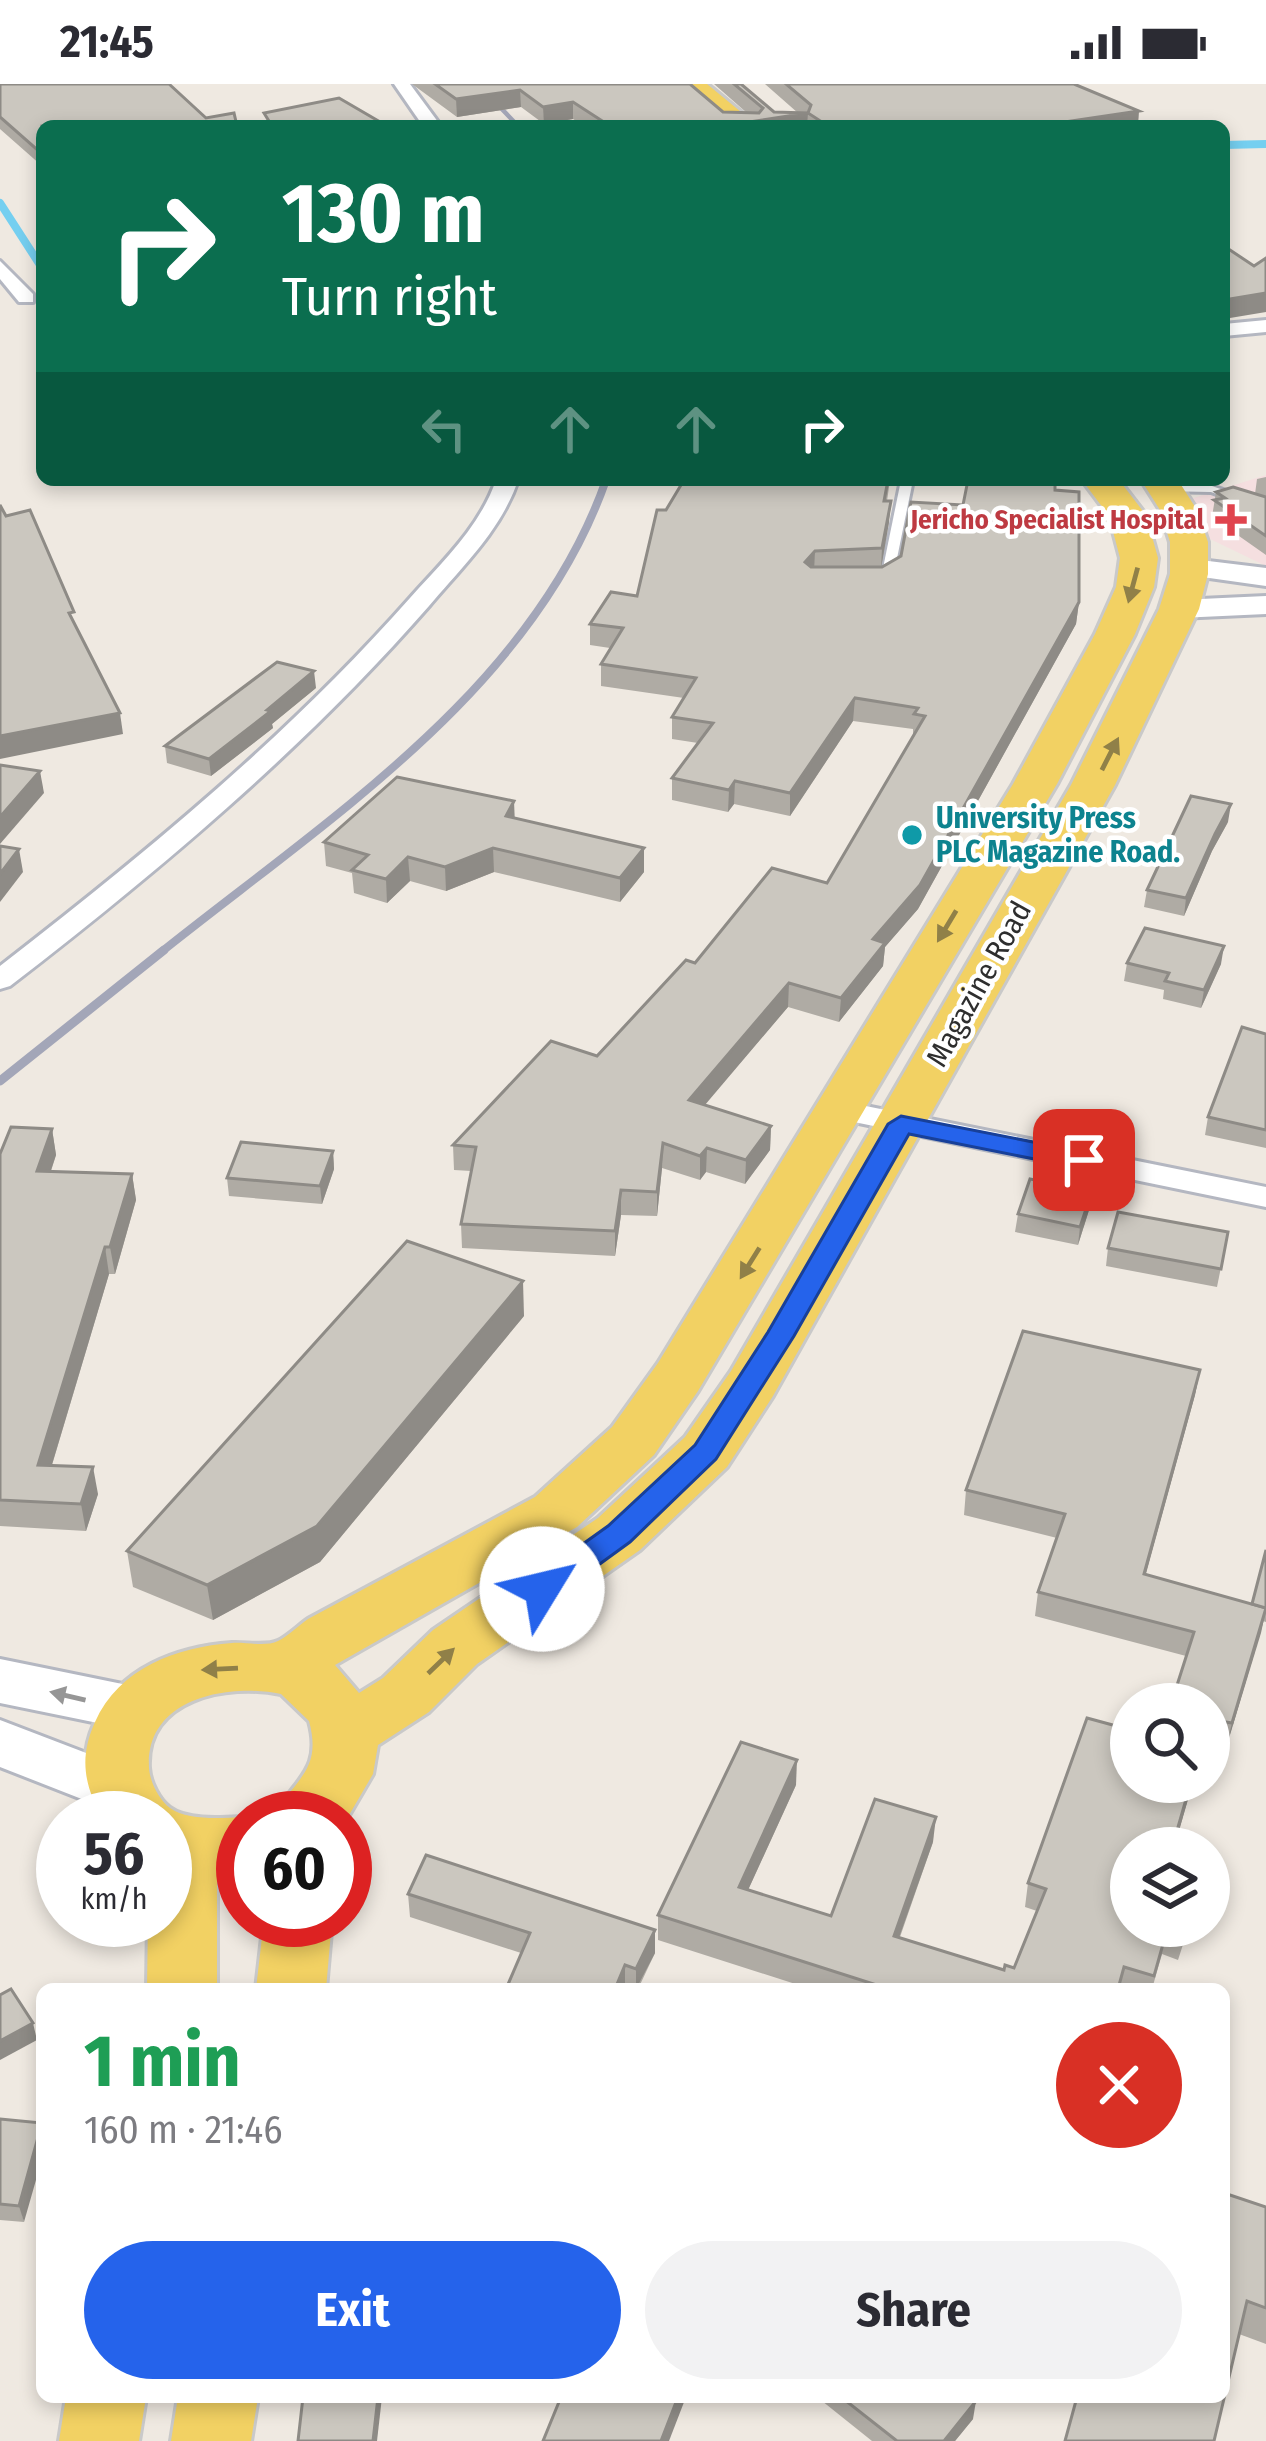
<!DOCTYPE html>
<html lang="en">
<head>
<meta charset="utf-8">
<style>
	:root { --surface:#fff; --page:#f2f2f3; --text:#2b2b33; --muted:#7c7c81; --accent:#2563eb }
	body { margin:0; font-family:"Fira Sans Condensed",sans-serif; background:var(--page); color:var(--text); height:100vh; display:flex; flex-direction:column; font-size:45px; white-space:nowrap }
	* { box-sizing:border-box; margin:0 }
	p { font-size:39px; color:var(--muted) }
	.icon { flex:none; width:66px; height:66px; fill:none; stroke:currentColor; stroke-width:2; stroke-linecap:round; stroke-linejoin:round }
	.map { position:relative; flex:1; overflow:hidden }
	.sheet { position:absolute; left:36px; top:1899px; width:1194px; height:420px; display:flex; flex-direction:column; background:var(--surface); border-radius:18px; box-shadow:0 6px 18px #0003 }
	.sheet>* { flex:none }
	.guide { position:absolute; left:36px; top:36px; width:1194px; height:366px; border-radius:18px; box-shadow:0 6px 18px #0003; background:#0b6e4f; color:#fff; overflow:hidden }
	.buttons { position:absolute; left:1110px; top:1599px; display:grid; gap:24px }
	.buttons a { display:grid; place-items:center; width:120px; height:120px; border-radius:50%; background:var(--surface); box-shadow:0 6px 18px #0003; font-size:60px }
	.speed { position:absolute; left:36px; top:1707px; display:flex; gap:24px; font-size:60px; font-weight:700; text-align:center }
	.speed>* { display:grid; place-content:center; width:156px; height:156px; border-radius:50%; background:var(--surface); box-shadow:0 6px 18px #0003; line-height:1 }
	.speed small { font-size:30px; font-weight:400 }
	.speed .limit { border:18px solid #d22; background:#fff; color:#111 }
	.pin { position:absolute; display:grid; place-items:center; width:102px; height:102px; color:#fff; margin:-51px; border-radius:24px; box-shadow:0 6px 18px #0006 }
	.me { position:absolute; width:132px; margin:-66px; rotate:54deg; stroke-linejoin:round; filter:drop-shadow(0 0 9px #0008) }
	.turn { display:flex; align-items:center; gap:42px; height:252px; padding:0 48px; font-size:54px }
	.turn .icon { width:156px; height:156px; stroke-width:2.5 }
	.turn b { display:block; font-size:84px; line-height:102px }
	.lanes { display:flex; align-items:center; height:114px; padding:0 48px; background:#0003; justify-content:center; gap:60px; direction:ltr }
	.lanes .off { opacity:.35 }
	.round { display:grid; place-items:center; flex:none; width:126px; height:126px; border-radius:63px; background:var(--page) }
	.head { display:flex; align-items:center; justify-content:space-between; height:204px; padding:0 48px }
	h1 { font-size:72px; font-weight:700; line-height:90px; color:#1e9e55 }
	.action { display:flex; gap:24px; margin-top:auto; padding:24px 48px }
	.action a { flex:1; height:138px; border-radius:72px; background:var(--accent); color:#fff; font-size:48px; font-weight:700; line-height:138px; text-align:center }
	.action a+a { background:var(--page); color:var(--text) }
	.status { display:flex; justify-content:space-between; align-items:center; height:84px; padding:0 60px; background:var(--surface); direction:ltr }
	.status svg { height:33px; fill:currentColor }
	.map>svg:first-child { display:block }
	.medical { fill:#f5dfe0 }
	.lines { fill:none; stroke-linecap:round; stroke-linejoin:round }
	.stream { stroke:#75cff0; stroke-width:8 }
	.service-casing { stroke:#b4b7c1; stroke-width:6 }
	.minor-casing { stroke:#b4b7c1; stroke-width:6 }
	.tertiary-casing { stroke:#b4b7c1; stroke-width:6 }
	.secondary-casing { stroke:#b4b7c1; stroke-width:6 }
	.primary-casing { stroke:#c9c9c9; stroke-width:6 }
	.service { fill:#fff; fill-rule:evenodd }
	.minor { fill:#fff; fill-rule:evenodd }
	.tertiary { fill:#fff; fill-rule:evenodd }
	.secondary { fill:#fff; fill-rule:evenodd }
	.primary { fill:#f2d163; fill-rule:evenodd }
	.rail-far2 { stroke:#a3a6b8; stroke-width:4.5 }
	.rail-far1 { stroke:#a3a6b8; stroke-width:8 }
	.rail { stroke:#a3a6b8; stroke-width:9 }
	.wall { fill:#afaba4 }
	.shaded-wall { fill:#8e8b86 }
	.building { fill:#cbc7bf; stroke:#8e8b86; stroke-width:3 }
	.oneway { fill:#908048 }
	.oneway2 { fill:#969696 }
	.route { fill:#2563eb; stroke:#184099; stroke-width:3 }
	.health-dot { fill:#e0444e; stroke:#fff; stroke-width:4.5 }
	.culture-dot { fill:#0f9aa8; stroke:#fff; stroke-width:4.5 }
	.labels { text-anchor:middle; stroke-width:9; stroke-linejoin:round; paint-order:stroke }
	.far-health-label { font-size:27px; font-weight:bold; fill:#be3a42; stroke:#fff; text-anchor:end }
	.culture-label { font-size:30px; font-weight:bold; fill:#0d838f; stroke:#fff; text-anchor:start }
	.street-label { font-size:30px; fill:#2e2e2e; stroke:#fff }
</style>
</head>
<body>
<div class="status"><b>21:45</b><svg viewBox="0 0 49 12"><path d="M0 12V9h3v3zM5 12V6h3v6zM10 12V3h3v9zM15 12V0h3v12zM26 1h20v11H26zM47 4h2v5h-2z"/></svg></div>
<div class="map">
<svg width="1266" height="2357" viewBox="0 0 1266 2357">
	<rect width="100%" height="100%" fill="#efe9e1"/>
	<path class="medical" d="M1266,391V482L1208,454L1184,417Z"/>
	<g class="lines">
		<g class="stream">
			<path d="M1224,61L1266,60"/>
			<path d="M0,119L42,184"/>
		</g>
		<defs>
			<g id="service">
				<path d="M901,396H913L893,494L887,498L881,494Z"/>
				<path d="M1166,402H1212L1266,421V428L1211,408L1162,407L1160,405Z"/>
			</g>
			<g id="minor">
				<path d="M394,0H410L441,42H423Z"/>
				<path d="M0,177L33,210V218H19L0,195Z"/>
				<path d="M1266,236V248L1224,252V240Z"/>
				<path d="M496,396H518C502,445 462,483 429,522C305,664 159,787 10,902L0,905V882C145,770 289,651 410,514C442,478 480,443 496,396Z"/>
				<path d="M836,1016L1266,1103V1123L825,1032L821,1025L825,1018Z"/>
			</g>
			<g id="tertiary">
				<path d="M1192,475L1266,484V502L1181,490L1177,484Z"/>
				<path d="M1266,512V530L1179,534L1164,525L1179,516Z"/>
			</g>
			<g id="secondary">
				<path d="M0,1575L137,1603L157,1609L165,1625L157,1641L137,1647L0,1619Z"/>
				<path d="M0,1636L141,1690L149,1707L141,1724L120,1730L0,1683Z"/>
			</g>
			<g id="primary">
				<path d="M676,0H707L758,42H726Z"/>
				<path d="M1082,396H1119L1146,431L1158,474L1154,503L1135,550L1057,700L698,1307L654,1371L577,1443L335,1581L359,1609L383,1594L433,1546L598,1434L685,1353L731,1287L1071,701L1159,525L1170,490V458L1160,426L1141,396H1178L1197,426L1208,458V490L1199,525L1115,701L773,1312L727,1383L640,1466L477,1580L429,1628L378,1661L373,1690L345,1738L273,1734C293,1695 323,1688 309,1637L281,1610C228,1599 145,1614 149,1684C150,1698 159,1716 170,1724C187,1737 223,1734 243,1733L247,1734H243V1787L217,1789V1905H147L148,1836H165V1734H102C84,1700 79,1674 95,1638C119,1584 177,1563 232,1559C246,1558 266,1563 278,1557C288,1552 298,1542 308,1535L535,1413L612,1343L658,1279L1013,700L1095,550L1116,503L1120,474L1109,432Z"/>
				<path d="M264,1836H332L326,1905H256Z"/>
				<path d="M66,2313H146L139,2357H59Z"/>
				<path d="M178,2313H258L251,2357H171Z"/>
			</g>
		</defs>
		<use href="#service" class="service-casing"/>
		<use href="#minor" class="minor-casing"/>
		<use href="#tertiary" class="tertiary-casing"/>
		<use href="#secondary" class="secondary-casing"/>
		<use href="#primary" class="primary-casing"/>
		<use href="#service" class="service"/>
		<use href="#minor" class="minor"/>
		<use href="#tertiary" class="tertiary"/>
		<use href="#secondary" class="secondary"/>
		<use href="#primary" class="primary"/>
		<path class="rail-far2" d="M478,0L518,42"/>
		<path class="rail-far1" d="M160,869C326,736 533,605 606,396"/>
		<path class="rail" d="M0,997L164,866"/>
	</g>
	<g class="wall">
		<path d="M0,0L206,34L237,42H42V82L0,45Z"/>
		<path d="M412,0H690L723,28L747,29L714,0H741L774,28L798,29L765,0H1074L1138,42H807V36V42H584L573,35L544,40L521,23L457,33Z"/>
		<path d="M1266,393V471L1212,433L1216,408L1255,410L1257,395Z"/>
		<path d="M890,396L887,417L889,438L881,483L901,472L963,421L1055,406L1079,518L1076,540L918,825L885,863L883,882L839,938L788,923L704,1021L771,1042L770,1066L745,1100L706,1088L700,1096L662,1084L657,1132L621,1131L615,1172L462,1164L461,1140L471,1087L454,1086L453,1061L597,972L695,879L827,799L913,652V645L853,637L790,732L734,720L728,728L672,716V694L698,659L672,655V633L684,614L601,602V580L610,564L590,561V540L637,512L666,426Z"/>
		<path d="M316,604L272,640L273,644L211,692L167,679L165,662Z"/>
		<path d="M515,734L644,788L620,818L494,788L446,807L410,797L387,819L354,809L352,789L326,782L324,758Z"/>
		<path d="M1228,738L1212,767L1184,832L1144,823L1147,806Z"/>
		<path d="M1127,879L1221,880L1201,924L1163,915L1164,906L1124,897Z"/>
		<path d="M1266,950V1064L1205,1051L1208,1033Z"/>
		<path d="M52,1045L56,1071L51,1087L132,1090L136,1116L115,1190H109L52,1381L98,1410L86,1447L0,1442V1070Z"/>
		<path d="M333,1067L334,1085L322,1120L229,1112L227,1094Z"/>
		<path d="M1089,1126L1078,1161L1015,1148L1018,1130Z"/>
		<path d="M1228,1148L1217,1203L1106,1182L1108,1164Z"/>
		<path d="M524,1232L320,1478L213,1536L133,1503L127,1467Z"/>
		<path d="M1200,1286L1195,1311L1146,1490L1252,1520L1266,1466V1538L1263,1537L1226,1664L1221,1662L1214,1688L1209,1687V1620L1186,1572L1035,1532L1038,1508L1057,1454L964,1431L966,1406Z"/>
		<path d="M1131,1698H1193L1174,1764H1131L1189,1842L1178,1876L1162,1870L1152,1905H811L658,1856V1831L796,1701L748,1806L831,1832L933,1758L900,1853L1004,1886L1014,1884L1037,1827L1025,1823L1028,1799Z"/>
		<path d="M408,1810L655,1846V1869L638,1905H506L521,1869L410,1833Z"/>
		<path d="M0,2035L24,2138L0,2136Z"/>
		<path d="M1266,2123V2260L1239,2250Z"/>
		<path d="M817,2313H970L973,2335L955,2357H872Z"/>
	</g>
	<g class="shaded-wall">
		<path d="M520,6L521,23L457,33L456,15Z"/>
		<path d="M573,18V35L544,40L543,23Z"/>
		<path d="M1139,27L1138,42H1070L1071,37Z"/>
		<path d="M808,29L807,42H736V40Z"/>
		<path d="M1266,209V228L1224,235V216Z"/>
		<path d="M891,417L889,438L881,485L882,464Z"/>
		<path d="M815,467L814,488L805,478Z"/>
		<path d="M1079,518L1076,540L918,825L885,863L883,882L839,938L841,914L873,855Z"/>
		<path d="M314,587L316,604L272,640L273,644L211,692L209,675Z"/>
		<path d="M855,614L853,637L790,732V709Z"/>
		<path d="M120,629L123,650L0,675V652Z"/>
		<path d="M40,687L44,709L0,760V733Z"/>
		<path d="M735,697L734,720L728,728L729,706Z"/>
		<path d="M514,717L515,741L506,732Z"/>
		<path d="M1231,720L1228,738L1212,767L1184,832L1186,814L1215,750Z"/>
		<path d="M493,764L494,788L446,807L445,783Z"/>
		<path d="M644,764V788L620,818V794Z"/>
		<path d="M19,765L23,788L0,818V790Z"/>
		<path d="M408,773L410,797L387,819L386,795Z"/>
		<path d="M1224,862L1221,880L1201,924L1204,906Z"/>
		<path d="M789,899L788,923L688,1041L689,1016Z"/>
		<path d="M771,1042L770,1066L745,1100L746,1076Z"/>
		<path d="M52,1045L56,1071L42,1113L37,1087Z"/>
		<path d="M663,1059L662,1084L657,1132V1108Z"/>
		<path d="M707,1064L706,1088L700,1096V1072Z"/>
		<path d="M333,1067L334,1085L322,1120L320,1102Z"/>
		<path d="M132,1090L136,1116L115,1190L110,1163Z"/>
		<path d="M621,1106V1131L615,1172V1147Z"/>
		<path d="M1092,1107L1089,1126L1078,1161L1080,1143Z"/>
		<path d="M105,1163L109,1190L44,1407L38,1381Z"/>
		<path d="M523,1197L524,1232L320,1478L213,1536L207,1501Z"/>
		<path d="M1200,1286L1195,1311L1139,1514L1144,1490Z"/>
		<path d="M93,1383L98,1410L86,1447L81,1420Z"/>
		<path d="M1266,1525L1261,1549L1226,1664L1232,1639Z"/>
		<path d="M797,1676L796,1701L738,1828L739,1803Z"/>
		<path d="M1191,1698H1193L1174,1764H1172Z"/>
		<path d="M936,1733L933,1758L891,1876L894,1852Z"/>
		<path d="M655,1846V1869L636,1905V1885Z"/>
		<path d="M625,1881V1904L615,1905Z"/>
		<path d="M33,1939L37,1956L0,1976V1957Z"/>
		<path d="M42,2043V2075L24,2138L19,2122Z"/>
		<path d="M378,2313H382L377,2357H373Z"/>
		<path d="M678,2313H686L669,2357H661Z"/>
		<path d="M976,2317L973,2335L955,2357H944Z"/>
	</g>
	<g class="building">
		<path d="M0,0H169L206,34L234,29L237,42H42V70L0,33Z"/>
		<path d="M435,0H690L723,28L759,29L763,24L734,0H741L774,28L808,29L736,40L738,42H610L573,18L543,23L520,6L456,15Z"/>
		<path d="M786,0H1074L1139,27L1071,37L1076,42H828L808,29L811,21Z"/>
		<path d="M339,14L387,42H272L264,29Z"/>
		<path d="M1224,162L1254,182L1266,174V209L1224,216Z"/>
		<path d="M684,396H888L884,417H891L882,464L815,467L805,478L811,483H882L901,472L911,418L963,421L968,396H1055V406L1079,408V518L920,801L873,855L885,859L841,914L789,899L689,1016L771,1042L746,1076L707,1064L700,1072L663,1059L657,1108L621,1106L615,1147L461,1140L476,1063L453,1061L551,957L597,972L686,876L695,879L772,784L827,799L925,632L914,630L918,624L855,614L790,709L735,697L729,706L672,694L713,639L672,633L696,594L601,580L623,544L590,540L611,508L637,512L657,426H666Z"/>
		<path d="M1233,403L1266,413V452L1214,416L1225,414L1216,408Z"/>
		<path d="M0,421L6,432L30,426L74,528L69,529L120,629L0,652Z"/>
		<path d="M277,578L314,587L267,626L271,627L209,675L165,662Z"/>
		<path d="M0,681L40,687L0,733Z"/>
		<path d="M397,693L514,717L506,732L644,764L620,794L493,764L445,783L408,773L386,795L352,786L368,771L324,758Z"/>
		<path d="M1191,712L1231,720L1215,750L1186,814L1147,806Z"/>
		<path d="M0,762L19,765L0,790Z"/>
		<path d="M1145,844L1224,862L1204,906L1165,897L1169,889L1127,879Z"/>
		<path d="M1242,943L1266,950V1046L1208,1033Z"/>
		<path d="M11,1043L52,1045L37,1087L132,1090L110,1163H105L38,1381L93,1383L81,1420L0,1416V1070Z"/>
		<path d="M241,1058L333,1067L320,1102L227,1094Z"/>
		<path d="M1030,1095L1092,1107L1080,1143L1018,1130Z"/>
		<path d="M1118,1128L1228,1148L1221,1185L1108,1164Z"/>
		<path d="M407,1157L523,1197L317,1442L207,1501L127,1467Z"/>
		<path d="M1023,1247L1200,1286L1144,1490L1266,1524L1232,1639L1226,1638L1219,1663L1209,1660V1620H1171L1194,1548L1038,1508L1065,1430L966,1406Z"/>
		<path d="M1266,1466V1524L1252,1520Z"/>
		<path d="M1087,1634L1131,1646V1698H1191L1172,1764H1131V1842H1186L1183,1851L1167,1846L1154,1892L1124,1883L1118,1905H889L658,1831L741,1658L797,1676L739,1803L831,1832L875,1715L936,1733L894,1852L1004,1886L1005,1881L1014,1884L1046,1805L1028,1799Z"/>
		<path d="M426,1771L655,1846L636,1885L625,1881L615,1905H506L530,1849L408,1810Z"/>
		<path d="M11,1905L33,1939L0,1957V1911Z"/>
		<path d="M0,2035L42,2039L19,2122L0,2120Z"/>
		<path d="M1224,2109L1266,2123V2224L1247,2217L1214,2357H1065L1077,2313H1224Z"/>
		<path d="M303,2313H378L373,2357H298Z"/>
		<path d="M561,2313H678L661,2357H543Z"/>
		<path d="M841,2313H970L976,2317L944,2357H897Z"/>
	</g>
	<defs><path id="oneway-solid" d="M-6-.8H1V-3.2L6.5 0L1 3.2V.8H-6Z" transform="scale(3)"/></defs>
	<g class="oneway">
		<use href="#oneway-solid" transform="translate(1133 501) rotate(105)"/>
		<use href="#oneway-solid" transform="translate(1110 670) rotate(-63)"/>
		<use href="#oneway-solid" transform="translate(947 842) rotate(121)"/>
		<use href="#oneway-solid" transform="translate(750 1179) rotate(122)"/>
		<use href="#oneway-solid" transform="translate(441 1577) rotate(-44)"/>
		<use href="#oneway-solid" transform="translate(220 1585) rotate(177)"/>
	</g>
	<use class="oneway2" href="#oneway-solid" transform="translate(68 1612) rotate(-167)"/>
	<path class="route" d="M901,1032L1084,1068L1097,1076L1084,1085L909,1050L794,1252L716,1375L630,1458L553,1514H531L527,1505L531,1497L608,1442L695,1361L768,1248L888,1040Z"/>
	<path class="health-dot" d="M1225 418h12v12h12v12h-12v12h-12v-12h-12v-12h12z"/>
	<circle class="culture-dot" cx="912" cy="751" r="12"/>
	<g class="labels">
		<g class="far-health-label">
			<text x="1204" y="445">Jericho Specialist Hospital</text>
		</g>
		<g class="culture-label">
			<text x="936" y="744">University Press<tspan x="936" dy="34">PLC Magazine Road.</tspan></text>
		</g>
		<g class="street-label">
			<text transform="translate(979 900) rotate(-61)" y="10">Magazine Road</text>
		</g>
	</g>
</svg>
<div class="buttons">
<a><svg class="icon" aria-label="search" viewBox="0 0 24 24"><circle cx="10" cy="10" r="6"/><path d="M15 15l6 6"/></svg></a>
<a><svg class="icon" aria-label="layers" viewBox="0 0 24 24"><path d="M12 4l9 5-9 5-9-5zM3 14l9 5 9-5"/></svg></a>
</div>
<div class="speed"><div>56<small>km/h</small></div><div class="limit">60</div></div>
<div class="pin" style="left:1084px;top:1076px;background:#d93025"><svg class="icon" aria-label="arrive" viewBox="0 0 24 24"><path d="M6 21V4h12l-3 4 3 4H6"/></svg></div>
<svg class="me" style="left:542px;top:1505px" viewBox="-20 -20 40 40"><circle r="19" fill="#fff"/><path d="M0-13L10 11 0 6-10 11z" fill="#2563eb"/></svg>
<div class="guide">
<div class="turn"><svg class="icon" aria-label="right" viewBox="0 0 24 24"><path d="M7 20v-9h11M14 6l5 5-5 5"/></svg><div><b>130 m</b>Turn right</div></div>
<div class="lanes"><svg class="icon off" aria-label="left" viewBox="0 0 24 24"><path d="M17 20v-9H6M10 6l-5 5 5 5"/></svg><svg class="icon off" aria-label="ahead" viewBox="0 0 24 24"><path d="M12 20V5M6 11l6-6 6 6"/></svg><svg class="icon off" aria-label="ahead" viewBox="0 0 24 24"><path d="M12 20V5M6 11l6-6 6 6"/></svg><svg class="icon" aria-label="right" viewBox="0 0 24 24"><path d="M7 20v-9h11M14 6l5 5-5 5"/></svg></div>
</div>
<section class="sheet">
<div class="head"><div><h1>1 min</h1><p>160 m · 21:46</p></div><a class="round" style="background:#d93025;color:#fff"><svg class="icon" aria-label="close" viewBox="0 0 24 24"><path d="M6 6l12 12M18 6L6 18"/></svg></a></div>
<div class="action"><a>Exit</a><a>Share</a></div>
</section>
</div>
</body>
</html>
